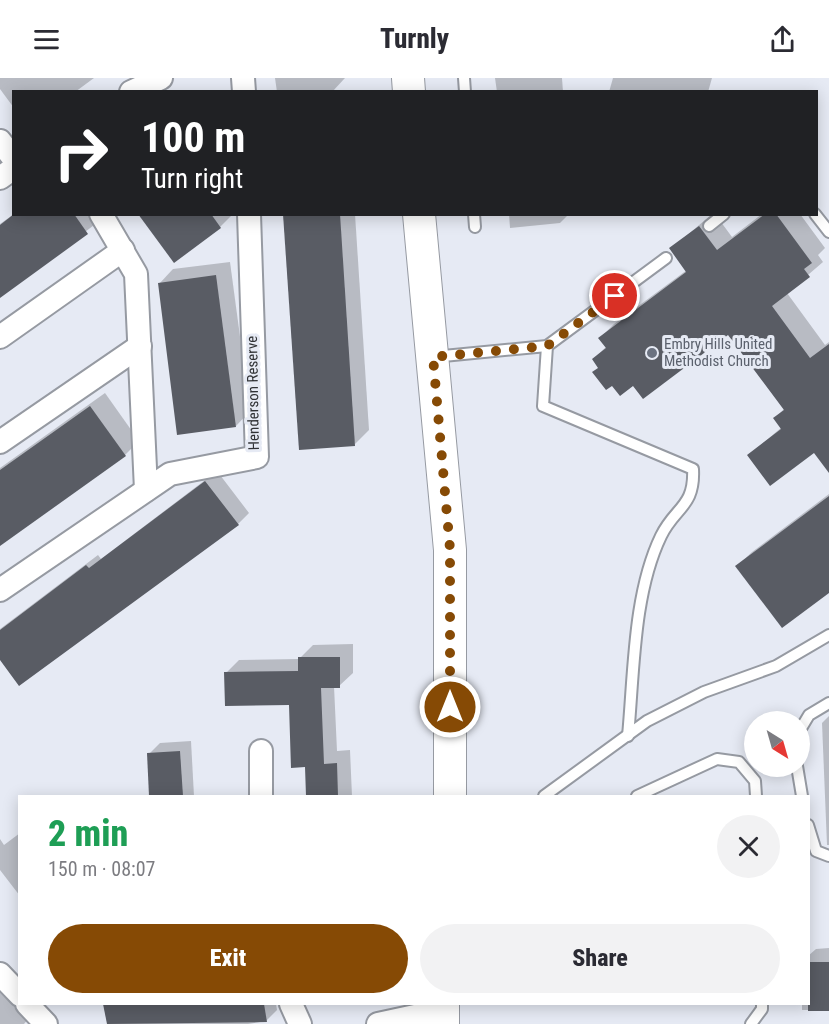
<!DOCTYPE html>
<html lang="en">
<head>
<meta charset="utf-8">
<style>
	:root { --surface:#fff; --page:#f2f2f3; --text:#2b2b33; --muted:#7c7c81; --accent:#864a05 }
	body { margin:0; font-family:"Roboto Condensed",sans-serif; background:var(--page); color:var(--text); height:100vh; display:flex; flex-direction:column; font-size:22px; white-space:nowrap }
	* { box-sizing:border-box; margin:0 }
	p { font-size:20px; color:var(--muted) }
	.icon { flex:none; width:33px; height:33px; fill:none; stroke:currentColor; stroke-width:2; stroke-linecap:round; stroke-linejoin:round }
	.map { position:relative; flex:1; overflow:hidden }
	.panel { position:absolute; left:18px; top:717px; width:792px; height:210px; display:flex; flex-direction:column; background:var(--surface); border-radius:0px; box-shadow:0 3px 15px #0003 }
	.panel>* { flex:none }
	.banner { position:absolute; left:12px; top:12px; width:806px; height:126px; border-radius:0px; box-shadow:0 3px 15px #0003; background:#202124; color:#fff; overflow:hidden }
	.needle { width:39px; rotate:143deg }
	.controls { position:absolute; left:744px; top:633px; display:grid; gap:12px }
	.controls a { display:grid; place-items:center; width:66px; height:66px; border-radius:50%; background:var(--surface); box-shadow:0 3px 15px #0003; font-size:30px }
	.pin { position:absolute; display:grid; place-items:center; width:51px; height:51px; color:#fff; margin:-26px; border:3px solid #fff; border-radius:50%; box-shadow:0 2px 6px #0007 }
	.me { position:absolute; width:66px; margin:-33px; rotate:0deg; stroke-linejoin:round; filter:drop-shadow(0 0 4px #0008) }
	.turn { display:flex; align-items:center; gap:21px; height:126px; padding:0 30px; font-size:27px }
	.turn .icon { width:78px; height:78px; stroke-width:2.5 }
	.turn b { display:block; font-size:42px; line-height:51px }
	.round { display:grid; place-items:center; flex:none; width:63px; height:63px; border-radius:32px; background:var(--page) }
	.head { display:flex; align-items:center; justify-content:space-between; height:102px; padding:0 30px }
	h1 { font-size:36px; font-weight:800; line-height:45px; color:#1e9e55 }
	.primary-button { display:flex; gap:12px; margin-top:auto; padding:12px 30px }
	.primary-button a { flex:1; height:69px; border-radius:36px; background:var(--accent); color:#fff; font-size:24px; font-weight:800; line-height:69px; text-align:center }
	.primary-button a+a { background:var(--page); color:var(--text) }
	header { display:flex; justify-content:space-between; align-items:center; height:78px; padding:0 30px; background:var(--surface); font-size:27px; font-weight:800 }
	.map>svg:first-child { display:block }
	.shadow { fill:#0003 }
	.building { fill:#595c64 }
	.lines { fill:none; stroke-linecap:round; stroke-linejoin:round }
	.lane-casing { stroke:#969aa2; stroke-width:14 }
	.street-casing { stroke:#969aa2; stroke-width:26 }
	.secondary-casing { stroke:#969aa2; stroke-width:34 }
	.lane { stroke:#fff; stroke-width:10 }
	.street { stroke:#fff; stroke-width:22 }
	.secondary { stroke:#fff; stroke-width:32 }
	.route { stroke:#864a05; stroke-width:10; stroke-dasharray:0 18 }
	.worship-dot { fill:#6b7280; stroke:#e6eaf4; stroke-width:2 }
	.labels { text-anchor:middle; stroke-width:6; stroke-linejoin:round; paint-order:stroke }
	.worship-label { font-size:15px; fill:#5b616d; stroke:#e6eaf4; text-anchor:start }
	.street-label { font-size:15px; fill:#303235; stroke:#e6eaf4 }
</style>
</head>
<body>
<header><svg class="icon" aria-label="menu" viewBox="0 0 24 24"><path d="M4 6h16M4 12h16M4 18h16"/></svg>Turnly<svg class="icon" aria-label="share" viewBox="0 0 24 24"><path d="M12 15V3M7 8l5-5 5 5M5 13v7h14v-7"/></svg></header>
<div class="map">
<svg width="829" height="946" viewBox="0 0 829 946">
	<rect width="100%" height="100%" fill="#e6eaf4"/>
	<g class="shadow">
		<path d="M0,0H94L75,14H14V30L0,11Z"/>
		<path d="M275,0H345L332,14H277Z"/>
		<path d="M495,0H562L563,14H497Z"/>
		<path d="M613,0H712L708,14H609Z"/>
		<path d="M14,136H93L98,144L0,219V146Z"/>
		<path d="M140,136H230L231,138L220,149Z"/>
		<path d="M285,136H355L369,352L355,366Z"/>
		<path d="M509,136H569L560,145L510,150Z"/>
		<path d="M712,136H715L732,159L762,136H800L825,170L818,177L823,184L787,215L825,267L829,264V393L814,373L749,377L782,349L775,340L784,331L728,255L633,306L599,289L593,281L606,269L600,260L614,246L687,192L671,171Z"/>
		<path d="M230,184L250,333L236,348L159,206L173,191Z"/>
		<path d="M105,315L139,363L125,377L0,466V390Z"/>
		<path d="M217,393L249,435L238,446L0,580V551L98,477L101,481Z"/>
		<path d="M829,416V513L737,488L752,474Z"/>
		<path d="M353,566V595L339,608H334L337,673L350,672L352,718H308L306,688L290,625L226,595L239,582L299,581L313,567Z"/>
		<path d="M829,638V767H827L822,645Z"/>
		<path d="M191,663L194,718H151L149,676L160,665Z"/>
		<path d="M20,755V818L0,792V761L4,767Z"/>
		<path d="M829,870V932H802V926H808V878L816,871Z"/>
		<path d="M0,909L29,940L24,946H0Z"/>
		<path d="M104,926H276L277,932L266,943L248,946H108Z"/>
	</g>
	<g class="building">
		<path d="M14,136H74L88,156L0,220V147Z"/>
		<path d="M138,136H211L221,150L174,185Z"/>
		<path d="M283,136H340L355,368L299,372Z"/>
		<path d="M765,136H776L812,185L804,191L810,199L772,228L810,280L829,266V395L814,375L770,408L747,377L781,351L773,340L784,332L728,257L643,321L633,308L620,318L612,308L606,312L592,294L598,290L592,281L606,270L598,260L686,194L669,170L699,148L717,172Z"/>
		<path d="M216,197L236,349L177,357L158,205Z"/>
		<path d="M90,328L126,378L0,468V392Z"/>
		<path d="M205,403L239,447L19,608L0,582V552L86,487L89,490Z"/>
		<path d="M829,418V515L782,550L735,488Z"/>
		<path d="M298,579H340V610H321L324,686L337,685L338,718H306L305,689L291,690L289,627L225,628L224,594L298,593Z"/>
		<path d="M180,673L183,718H149L147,675Z"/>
		<rect x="808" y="884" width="21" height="49"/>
		<path d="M103,926H264L267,944L107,946Z"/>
	</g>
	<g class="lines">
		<defs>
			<g id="lane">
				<path d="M464,0L465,14"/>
				<path d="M474,136L475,149"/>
				<path d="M815,136L829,154"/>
				<path d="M709,148L724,136"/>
				<path d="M547,268L543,328L693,391C695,429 675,429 661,458C633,516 634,595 628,658"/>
				<path d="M433,279L547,268L666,180"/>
				<path d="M800,652L809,637L829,625"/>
				<path d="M797,688L802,718"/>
				<path d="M544,718L647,643L704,614L776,588L829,557"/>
				<path d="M637,718L717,681L739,684L755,703L756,718"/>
				<path d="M808,747L816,773L829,778"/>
				<path d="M751,946L762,931V926"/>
			</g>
			<g id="street">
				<path d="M243,0L244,14"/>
				<path d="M131,14L161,0"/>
				<path d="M0,63L14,81"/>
				<path d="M0,100L14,90"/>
				<path d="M101,136L136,196L146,412"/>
				<path d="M0,259L123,172"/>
				<path d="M0,364L140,268"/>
				<path d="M0,512L170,396L257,379L249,136"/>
				<path d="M261,673V718"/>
				<path d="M0,896L20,917"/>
				<path d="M27,926L46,946"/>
				<path d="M291,926L300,946"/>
				<path d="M378,946L443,932"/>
			</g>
			<g id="secondary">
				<path d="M408,0L409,14"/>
				<path d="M419,136L450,472V718"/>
				<path d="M443,946V926"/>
			</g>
		</defs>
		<use href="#lane" class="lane-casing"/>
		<use href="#street" class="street-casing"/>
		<use href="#secondary" class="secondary-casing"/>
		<use href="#lane" class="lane"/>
		<use href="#street" class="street"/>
		<use href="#secondary" class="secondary"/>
	</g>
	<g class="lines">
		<path class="route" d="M450,629V471L433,279L547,268L615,218"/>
	</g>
	<circle class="worship-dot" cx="652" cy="275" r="6"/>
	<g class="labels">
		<g class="worship-label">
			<text x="664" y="271">Embry Hills United<tspan x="664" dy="17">Methodist Church</tspan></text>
		</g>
		<g class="street-label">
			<text transform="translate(253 315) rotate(-91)" y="5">Henderson Reserve</text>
		</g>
	</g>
</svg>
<div class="controls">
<a><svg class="needle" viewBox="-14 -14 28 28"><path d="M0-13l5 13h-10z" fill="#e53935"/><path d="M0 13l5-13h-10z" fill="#7c7c81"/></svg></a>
</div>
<div class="pin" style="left:615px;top:218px;background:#d93025"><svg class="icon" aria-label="arrive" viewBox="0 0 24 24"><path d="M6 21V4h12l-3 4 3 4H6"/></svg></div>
<svg class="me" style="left:450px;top:629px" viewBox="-20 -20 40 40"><circle r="17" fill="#864a05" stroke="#fff" stroke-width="3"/><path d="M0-11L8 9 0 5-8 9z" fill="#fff"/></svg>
<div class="banner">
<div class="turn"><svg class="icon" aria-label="right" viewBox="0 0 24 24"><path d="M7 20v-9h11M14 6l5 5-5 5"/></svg><div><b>100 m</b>Turn right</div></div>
</div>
<section class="panel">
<div class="head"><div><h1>2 min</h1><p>150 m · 08:07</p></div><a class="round"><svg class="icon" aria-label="close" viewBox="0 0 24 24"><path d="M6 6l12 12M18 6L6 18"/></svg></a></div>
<div class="primary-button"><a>Exit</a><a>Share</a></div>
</section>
</div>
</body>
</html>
